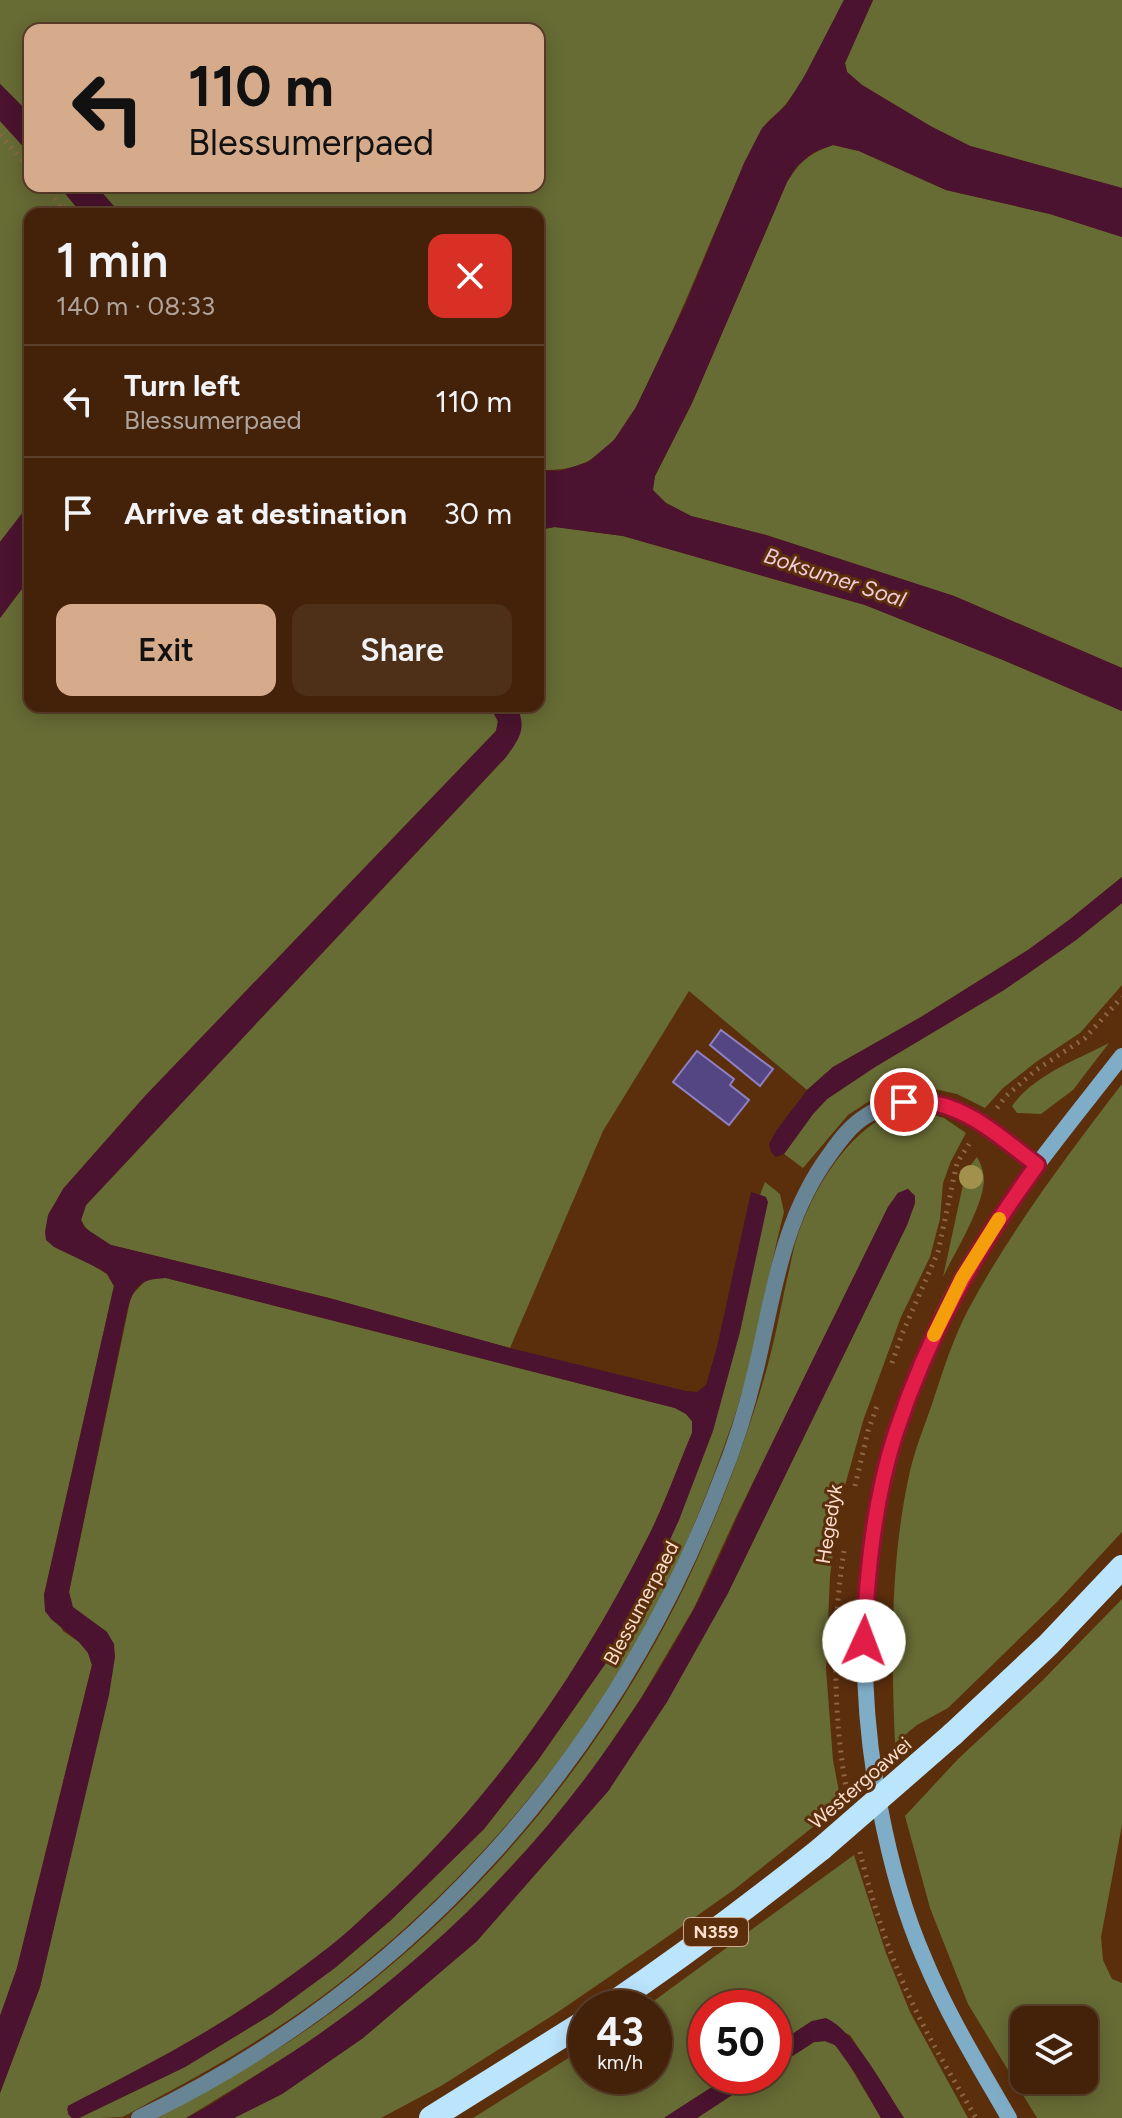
<!DOCTYPE html>
<html lang="en">
<head>
<meta charset="utf-8">
<style>
	:root { --surface:#442209; --page:#4e2f17; --text:#f1f3f6; --muted:#afa49c; --line:#5c3f2a; --accent:#d6ab8b }
	body { margin:0; font-family:Figtree,sans-serif; background:var(--page); color:var(--text); height:100vh; display:flex; flex-direction:column; font-size:30px; white-space:nowrap }
	* { box-sizing:border-box; margin:0 }
	p { font-size:26px; color:var(--muted) }
	.icon { flex:none; width:44px; height:44px; fill:none; stroke:currentColor; stroke-width:2; stroke-linecap:round; stroke-linejoin:round }
	.map { position:relative; flex:1; overflow:hidden }
	.sheet { position:absolute; left:24px; top:208px; width:520px; height:504px; display:flex; flex-direction:column; background:var(--surface); border-radius:16px; box-shadow:0 4px 20px #0003,0 0 0 2px var(--line) }
	.sheet>* { flex:none }
	.hud { position:absolute; left:24px; top:24px; width:520px; height:168px; border-radius:16px; box-shadow:0 4px 20px #0003,0 0 0 2px var(--line); background:#d6ab8b; color:#111; overflow:hidden }
	.buttons { position:absolute; left:1010px; top:2006px; display:grid; gap:16px }
	.buttons a { display:grid; place-items:center; width:88px; height:88px; border-radius:16px; background:var(--surface); box-shadow:0 4px 20px #0003,0 0 0 2px var(--line); font-size:40px }
	.speed { position:absolute; left:568px; top:1990px; display:flex; gap:16px; font-size:40px; font-weight:700; text-align:center }
	.speed>* { display:grid; place-content:center; width:104px; height:104px; border-radius:50%; background:var(--surface); box-shadow:0 4px 20px #0003,0 0 0 2px var(--line); line-height:1 }
	.speed small { font-size:20px; font-weight:400 }
	.speed .limit { border:12px solid #d22; background:#fff; color:#111 }
	.pin { position:absolute; display:grid; place-items:center; width:68px; height:68px; color:#fff; margin:-34px; border:4px solid #fff; border-radius:50%; box-shadow:0 2px 8px #0007 }
	.me { position:absolute; width:88px; margin:-44px; rotate:2deg; stroke-linejoin:round; filter:drop-shadow(0 0 6px #0008) }
	.turn { display:flex; align-items:center; gap:28px; height:168px; padding:0 32px; font-size:36px }
	.turn .icon { width:104px; height:104px; stroke-width:2.5 }
	.turn b { display:block; font-size:56px; line-height:68px }
	.round { display:grid; place-items:center; flex:none; width:84px; height:84px; border-radius:16px; background:var(--page) }
	.overview { display:flex; align-items:center; justify-content:space-between; height:136px; padding:0 32px }
	h1 { font-size:48px; font-weight:600; line-height:60px }
	.button { display:flex; gap:16px; margin-top:auto; padding:16px 32px }
	.button a { flex:1; height:92px; border-radius:16px; background:var(--accent); color:#111; font-size:32px; font-weight:600; line-height:92px; text-align:center }
	.button a+a { background:var(--page); color:var(--text) }
	ul { padding:0; list-style:none }
	li { display:flex; align-items:center; gap:24px; height:112px; padding:0 32px; border-top:2px solid var(--line) }
	li div { flex:1 }
	li b { display:block; font-size:30px }
	li em { font-style:normal }
	.map>svg:first-child { display:block }
	.green { fill:#676b34; fill-rule:evenodd }
	.water { fill:#4b132f }
	.building { fill:#544683; stroke:#8f81c3; stroke-width:2 }
	.lines { fill:none; stroke-linecap:round; stroke-linejoin:round }
	.path { stroke:#8e6649; stroke-width:5; stroke-dasharray:2 6; stroke-linecap:butt }
	.street { stroke:#688595; stroke-width:16 }
	.secondary { stroke:#7fadc7; stroke-width:16 }
	.highway { stroke:#bbe5fd; stroke-width:24 }
	.highway-bridge { stroke:#bbe5fd; stroke-width:24 }
	.tree { fill:#a1914d }
	.route-casing { stroke:#92132f; stroke-width:20 }
	.route { stroke:#e11d48; stroke-width:14 }
	.slow { stroke:#f59e0b; stroke-width:14 }
	.labels { text-anchor:middle; stroke-width:6; stroke-linejoin:round; paint-order:stroke }
	.shield { fill:#5b2e0c; stroke:#caa892; stroke-width:2 }
	.shield-label { font-size:18px; font-weight:bold; fill:#faddcc }
	.street-label { font-size:20px; fill:#faddcc; stroke:#5b2e0c }
	.water-label { font-size:22px; font-style:italic; fill:#f3ccdb; stroke:#5b2e0c }
</style>
</head>
<body>
<div class="map">
<svg width="1122" height="2118" viewBox="0 0 1122 2118">
	<rect width="100%" height="100%" fill="#5b2e0c"/>
	<g class="green">
		<path d="M0,0H844C826,34 811,71 788,101C780,113 766,120 760,133C723,205 696,282 661,355C647,384 635,416 614,440C592,465 570,471 538,470V214H121L96,186H538V30H30V114L0,84Z"/>
		<path d="M873,0H1122V188L970,146L932,127L862,85L847,72L845,63Z"/>
		<path d="M0,121L30,154V186H59L82,214H30V503L0,542Z"/>
		<path d="M833,145L859,151L946,190L1050,214L1122,237V668L954,596L766,535L691,516L666,503L652,490L655,476L692,403L787,182C800,161 810,153 833,145Z"/>
		<path d="M555,527L623,536L865,605L1003,660L1122,711V877L1069,920L1028,950L921,1017L833,1067L807,1090L689,991L603,1131L510,1348L329,1298L111,1245C99,1238 87,1233 81,1220L86,1205L506,757L519,710L516,706H538V530Z"/>
		<path d="M30,578V706H490L498,722L496,731L146,1095L63,1189L87,1262L107,1274L114,1286L44,1595L63,1631L79,1642L88,1652L92,1665L17,1968L0,2016V618Z"/>
		<path d="M1122,903V985L1080,1033L1036,1062L1003,1088L985,1108L957,1094L930,1088L886,1090L848,1115L803,1168L784,1154L813,1114L827,1099L875,1067L1004,990L1076,940Z"/>
		<path d="M1109,1043L1073,1090L1041,1114L1017,1113L1012,1106C1034,1075 1076,1060 1109,1043Z"/>
		<path d="M1122,1084V1532L1058,1601L948,1708L917,1725L895,1743C891,1652 890,1560 910,1471C916,1445 927,1420 935,1395C944,1367 954,1337 968,1310C1009,1233 1068,1154 1122,1084Z"/>
		<path d="M912,1109L944,1118L966,1133L951,1161L943,1183L940,1219L930,1257L901,1317L863,1421L839,1507L830,1576L826,1669L833,1760L840,1797L818,1823L735,1889L657,1944L558,2012L441,2086L381,2118H234L282,2094L363,2038L477,1941L609,1790L727,1595L907,1225L915,1203V1196L908,1189L898,1193L888,1207L736,1517L694,1608L641,1698L587,1778L546,1829L465,1916L377,1993L303,2046L191,2115L186,2118H157C205,2092 253,2066 299,2035C472,1918 615,1745 699,1555C725,1496 747,1437 765,1375C774,1344 780,1311 787,1279C791,1264 793,1248 798,1234C813,1192 841,1142 881,1119C890,1114 902,1112 912,1109Z"/>
		<path d="M977,1157C981,1164 984,1172 984,1181C982,1209 955,1252 943,1277L966,1171Z"/>
		<path d="M765,1182L780,1194L784,1212C766,1282 756,1356 732,1424C703,1508 668,1592 622,1668C536,1809 404,1948 264,2036C230,2058 195,2078 159,2097C147,2103 134,2112 122,2117C110,2118 92,2118 79,2118L185,2067L272,2014L336,1967L391,1920L484,1829L538,1760L608,1660L646,1592L766,1197L760,1195Z"/>
		<path d="M166,1278L675,1408L686,1414L692,1421V1433C678,1466 666,1500 650,1533C582,1669 494,1798 381,1901C361,1919 342,1938 322,1953C285,1981 246,2007 207,2031C162,2058 115,2082 68,2106L67,2110L72,2118H0V2093L40,1987L56,1917L107,1632L72,1607L69,1592L131,1296L147,1279Z"/>
		<path d="M1122,1599V1825L1101,1937L1103,1960L1112,1979L1122,1983V2118H1037L968,2004L930,1908L905,1816L958,1759L1042,1681ZM1024,2020H1084V2080H1024Z"/>
		<path d="M854,1855L886,1953L910,2012L968,2118H904L850,2035L812,2021L774,2046V2008H706V2076H729L664,2118H473L586,2047V2076H654V2008H644Z"/>
		<path d="M825,2041L835,2045L841,2051L881,2118H697L761,2076H774V2068L814,2042Z"/>
	</g>
	<g class="water">
		<path d="M844,0H873L845,63L847,72L862,85L932,127L970,146L1122,188V237L1050,214L946,190L859,151L833,145L814,152L797,166L787,182L692,403L655,476L653,490L666,503L691,516L766,535L954,596L1122,668V711L1003,660L865,605L623,536L555,527L538,530V470L560,471L588,462L614,440L636,407L686,303L744,163L762,128L787,104L805,75Z"/>
		<path d="M0,84L30,114V154L0,121Z"/>
		<path d="M59,186H96L121,214H82Z"/>
		<path d="M30,503V578L0,618V542Z"/>
		<path d="M490,706H516C528,727 519,740 506,757L86,1205L81,1220L85,1228L111,1245L329,1298L510,1348L686,1391L697,1392L706,1385L717,1347L751,1192L766,1197L768,1202L740,1332L713,1431L679,1520L646,1592L608,1660L538,1760L484,1829L391,1920L336,1967L272,2014L185,2067L79,2118H72L68,2114V2106C114,2082 162,2058 207,2031C246,2008 285,1981 321,1953C342,1938 361,1919 381,1901C494,1798 582,1669 650,1533C666,1501 678,1466 692,1433V1421L686,1414L675,1408L166,1278C140,1279 134,1286 127,1311L69,1592L73,1607L107,1632L114,1644L115,1657L109,1695L40,1987L0,2093V2016L17,1968L92,1665L88,1653L79,1642L51,1619L45,1611L44,1595L114,1286L107,1274L100,1269L54,1247L46,1240L45,1232L48,1215L63,1189L146,1095L496,731L498,721Z"/>
		<path d="M1122,877V903L1076,940L1004,990L875,1067L827,1099L813,1114L784,1154L776,1157L771,1152L769,1144L776,1131L807,1090L833,1067L921,1017L1028,950L1069,920Z"/>
		<path d="M908,1189L915,1196V1203L907,1225L727,1595L667,1702L609,1790L477,1941L363,2038L282,2094L234,2118H186C213,2105 238,2087 263,2071C449,1956 590,1801 694,1609C716,1568 733,1525 753,1483C797,1391 843,1299 888,1207L898,1193Z"/>
		<path d="M826,2018C854,2030 886,2091 904,2118H881L856,2074L835,2045L825,2041L814,2042L774,2068V2046L812,2021Z"/>
		<path d="M729,2076H761L697,2118H664Z"/>
	</g>
	<g class="building">
		<path d="M721,1030L773,1069L760,1086L710,1045Z"/>
		<path d="M697,1051L734,1079L730,1085L749,1100L729,1125L673,1082Z"/>
	</g>
	<g class="lines">
		<g class="path">
			<path d="M0,135L30,168"/>
			<path d="M44,186L67,214"/>
			<path d="M997,1108L1006,1096L1036,1070L1085,1038L1122,997"/>
			<path d="M892,1363L902,1334L938,1252L957,1163L969,1144"/>
			<path d="M855,1486L868,1431L878,1403"/>
			<path d="M844,1551C832,1623 833,1720 847,1792"/>
			<path d="M860,1852C871,1898 886,1944 905,1987C925,2033 951,2075 976,2118"/>
		</g>
		<path class="street" d="M139,2118C409,1988 613,1761 720,1482C735,1446 747,1407 756,1369C774,1293 782,1219 830,1154C840,1140 851,1125 866,1116C930,1075 988,1128 1037,1165"/>
		<path class="secondary" d="M1009,2118C979,2066 947,2014 924,1958C903,1910 890,1860 880,1808C847,1634 867,1474 943,1314C989,1219 1058,1138 1122,1056"/>
		<g class="highway">
			<path d="M953,1734L1048,1645L1122,1567"/>
			<path d="M606,2008C680,1958 751,1905 821,1849"/>
			<path d="M431,2118L586,2021"/>
		</g>
		<path class="highway-bridge" d="M821,1849L953,1734"/>
	</g>
	<circle class="tree" cx="971" cy="1177" r="12"/>
	<g class="lines">
		<defs>
			<path id="route" d="M864,1641C867,1572 874,1501 895,1435C928,1334 975,1250 1037,1165C1009,1144 981,1118 948,1107C934,1102 919,1102 904,1102"/>
		</defs>
		<use href="#route" class="route-casing"/>
		<use href="#route" class="route"/>
		<path class="slow" d="M934,1335L962,1278L999,1219"/>
	</g>
	<g class="labels">
		<rect class="shield" x="684" y="1918" width="64" height="28" rx="6"/>
		<g class="shield-label">
			<text x="716" y="1938">N359</text>
		</g>
		<g class="street-label">
			<text transform="translate(829 1524) rotate(-81)" y="7">Hegedyk</text>
			<text transform="translate(641 1603) rotate(-62)" y="7">Blessumerpaed</text>
			<text transform="translate(860 1783) rotate(-41)" y="7">Westergoawei</text>
		</g>
		<g class="water-label">
			<text transform="translate(835 577) rotate(18)" y="8">Boksumer Soal</text>
		</g>
	</g>
</svg>
<div class="buttons">
<a><svg class="icon" aria-label="layers" viewBox="0 0 24 24"><path d="M12 4l9 5-9 5-9-5zM3 14l9 5 9-5"/></svg></a>
</div>
<div class="speed"><div>43<small>km/h</small></div><div class="limit">50</div></div>
<div class="pin" style="left:904px;top:1102px;background:#d93025"><svg class="icon" aria-label="arrive" viewBox="0 0 24 24"><path d="M6 21V4h12l-3 4 3 4H6"/></svg></div>
<svg class="me" style="left:864px;top:1641px" viewBox="-20 -20 40 40"><circle r="19" fill="#fff"/><path d="M0-13L10 11 0 6-10 11z" fill="#e11d48"/></svg>
<div class="hud">
<div class="turn"><svg class="icon" aria-label="left" viewBox="0 0 24 24"><path d="M17 20v-9H6M10 6l-5 5 5 5"/></svg><div><b>110 m</b>Blessumerpaed</div></div>
</div>
<section class="sheet">
<div class="overview"><div><h1>1 min</h1><p>140 m · 08:33</p></div><a class="round" style="background:#d93025;color:#fff"><svg class="icon" aria-label="close" viewBox="0 0 24 24"><path d="M6 6l12 12M18 6L6 18"/></svg></a></div>
<ul>
<li><svg class="icon" aria-label="left" viewBox="0 0 24 24"><path d="M17 20v-9H6M10 6l-5 5 5 5"/></svg><div><b>Turn left</b><p>Blessumerpaed</p></div><em>110 m</em></li>
<li><svg class="icon" aria-label="arrive" viewBox="0 0 24 24"><path d="M6 21V4h12l-3 4 3 4H6"/></svg><div><b>Arrive at destination</b></div><em>30 m</em></li>
</ul>
<div class="button"><a>Exit</a><a>Share</a></div>
</section>
</div>
</body>
</html>
